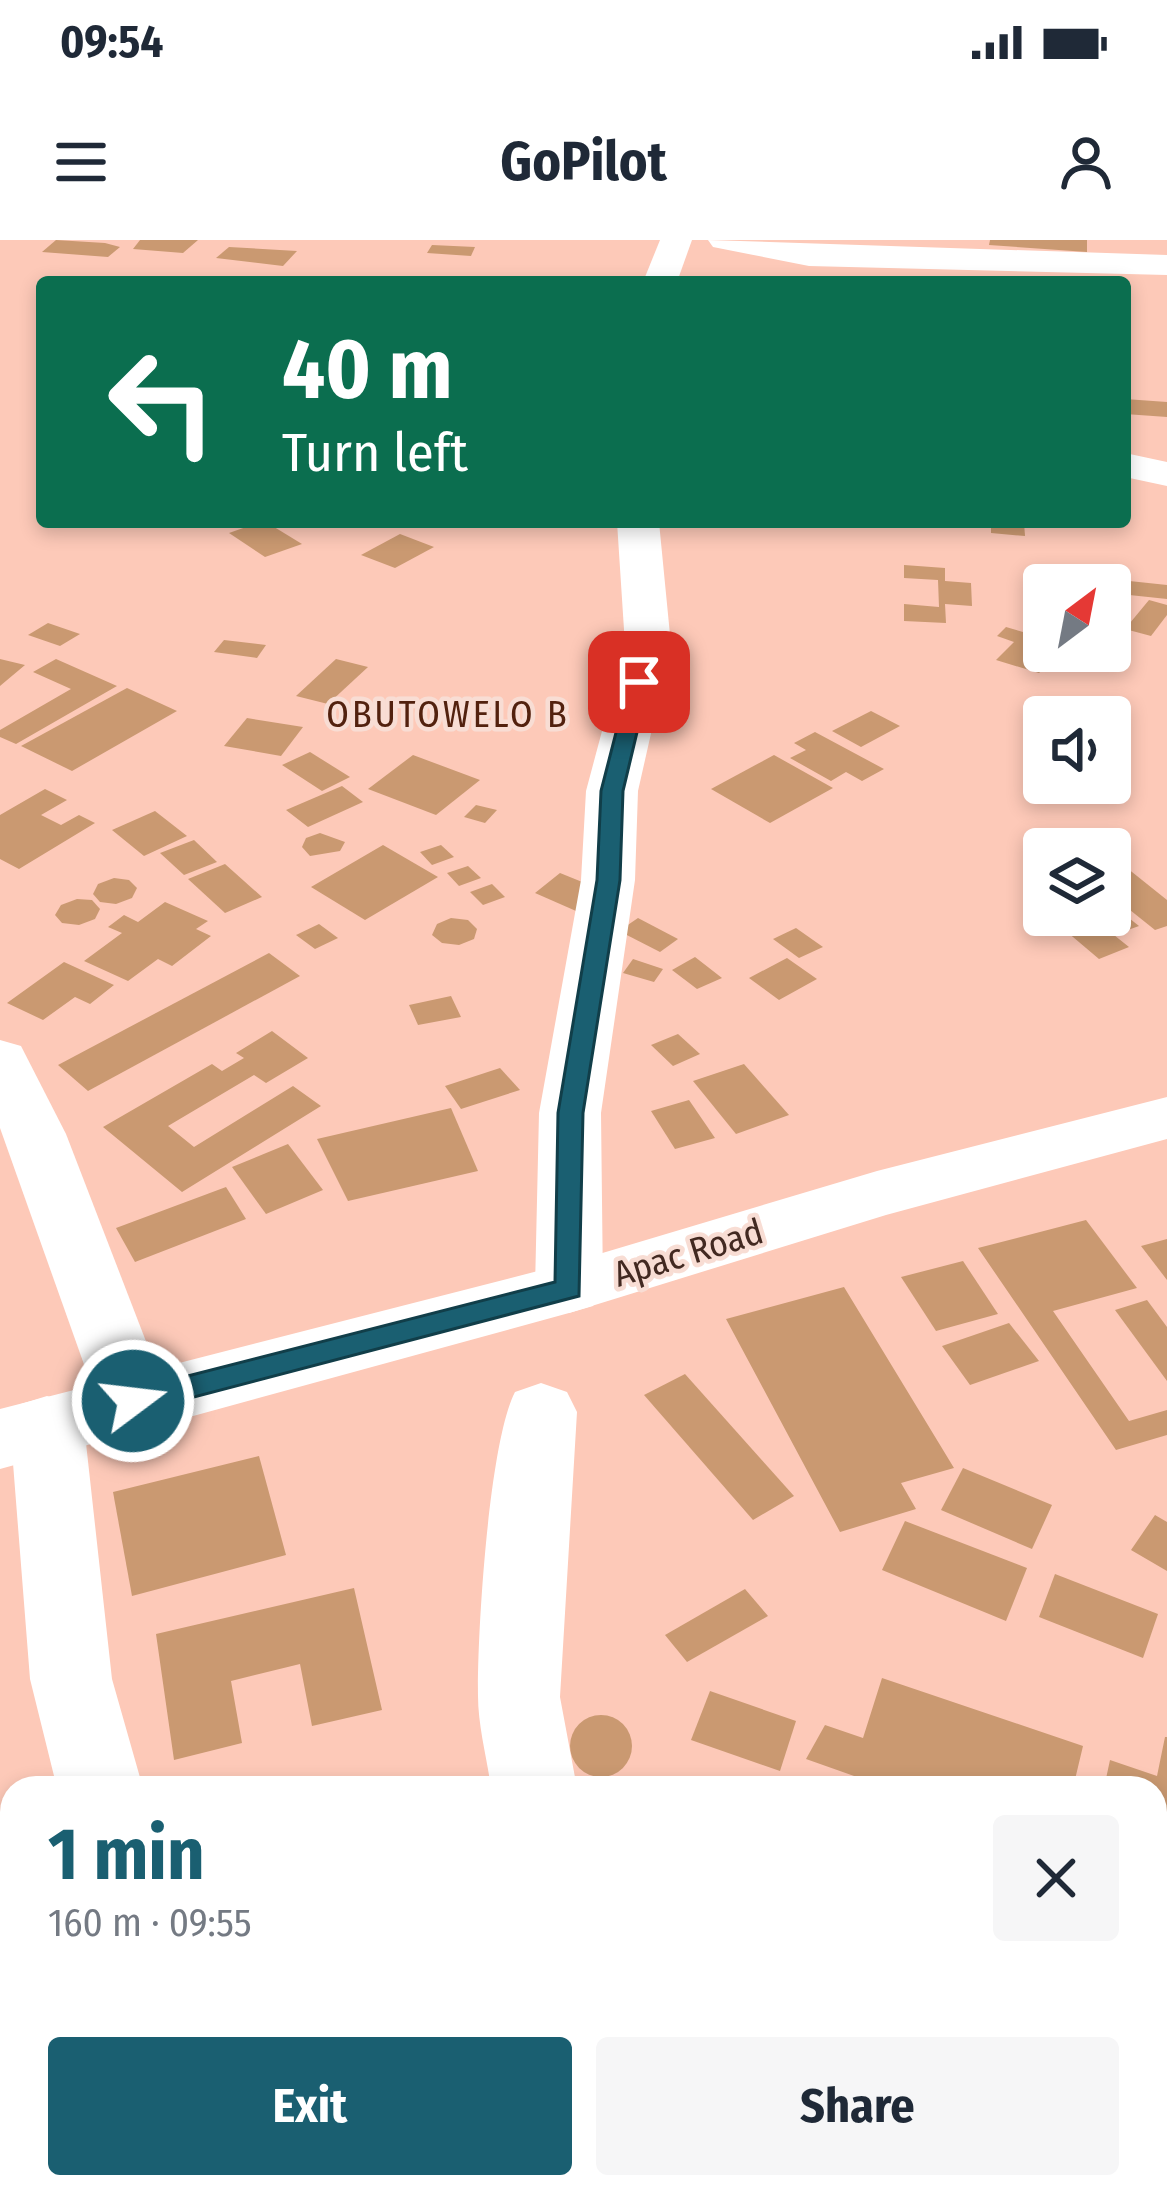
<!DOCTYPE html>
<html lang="en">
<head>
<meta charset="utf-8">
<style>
	:root { --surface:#fff; --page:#f6f6f7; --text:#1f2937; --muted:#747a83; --accent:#1a5f71 }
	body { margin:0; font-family:"Fira Sans Condensed",sans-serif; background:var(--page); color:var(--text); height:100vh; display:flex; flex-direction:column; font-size:45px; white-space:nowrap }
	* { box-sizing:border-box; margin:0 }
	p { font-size:39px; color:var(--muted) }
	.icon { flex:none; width:66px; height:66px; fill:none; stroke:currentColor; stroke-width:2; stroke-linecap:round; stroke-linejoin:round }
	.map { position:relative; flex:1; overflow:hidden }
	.panel { position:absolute; left:0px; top:1536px; width:1167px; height:423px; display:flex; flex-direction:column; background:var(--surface); border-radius:36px 36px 0 0; box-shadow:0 6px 18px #0003 }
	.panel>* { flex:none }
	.top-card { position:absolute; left:36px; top:36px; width:1095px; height:252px; border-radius:12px; box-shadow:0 6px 18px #0003; background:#0b6e4f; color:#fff; overflow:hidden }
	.needle { width:78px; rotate:32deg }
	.buttons { position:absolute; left:1023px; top:324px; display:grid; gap:24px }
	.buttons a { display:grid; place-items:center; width:108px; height:108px; border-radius:12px; background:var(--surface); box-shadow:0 6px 18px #0003; font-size:60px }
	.pin { position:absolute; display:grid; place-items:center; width:102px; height:102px; color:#fff; margin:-51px; border-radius:24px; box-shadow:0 6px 18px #0006 }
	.me { position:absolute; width:132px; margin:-66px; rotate:75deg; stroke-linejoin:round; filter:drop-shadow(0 0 9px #0008) }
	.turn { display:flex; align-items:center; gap:42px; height:252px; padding:0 48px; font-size:54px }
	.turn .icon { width:156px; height:156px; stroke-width:2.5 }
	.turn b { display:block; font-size:84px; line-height:102px }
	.round { display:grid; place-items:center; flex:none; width:126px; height:126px; border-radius:12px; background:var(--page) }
	.overview { display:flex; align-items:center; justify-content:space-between; height:204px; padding:0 48px }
	h1 { font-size:72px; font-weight:700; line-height:90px; color:var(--accent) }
	.action { display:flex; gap:24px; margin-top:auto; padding:24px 48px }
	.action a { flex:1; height:138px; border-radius:12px; background:var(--accent); color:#fff; font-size:48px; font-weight:700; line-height:138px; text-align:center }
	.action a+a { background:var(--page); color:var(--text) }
	.status { display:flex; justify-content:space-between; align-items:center; height:84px; padding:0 60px; background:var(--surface); direction:ltr }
	.status svg { height:33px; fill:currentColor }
	header { display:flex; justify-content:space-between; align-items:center; height:156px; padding:0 48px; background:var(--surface); font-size:54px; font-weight:700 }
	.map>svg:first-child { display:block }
	.building { fill:#ca9971 }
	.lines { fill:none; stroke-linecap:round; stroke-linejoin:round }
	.minor { fill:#fff; fill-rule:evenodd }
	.major { fill:#fff; fill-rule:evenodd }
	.route { fill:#1a5f71; stroke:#113e49; stroke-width:3 }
	.labels { text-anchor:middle; stroke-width:9; stroke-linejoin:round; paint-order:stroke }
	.far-quarter-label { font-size:36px; letter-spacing:3px; fill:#52210e; stroke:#f8ddd4 }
	.street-label { font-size:36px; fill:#422921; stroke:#f8ddd4 }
</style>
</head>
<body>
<div class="status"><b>09:54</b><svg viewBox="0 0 49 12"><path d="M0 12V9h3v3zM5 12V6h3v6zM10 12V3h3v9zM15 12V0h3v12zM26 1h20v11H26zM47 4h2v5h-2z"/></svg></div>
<header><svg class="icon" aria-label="menu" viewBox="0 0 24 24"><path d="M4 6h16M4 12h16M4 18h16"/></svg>GoPilot<svg class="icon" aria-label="person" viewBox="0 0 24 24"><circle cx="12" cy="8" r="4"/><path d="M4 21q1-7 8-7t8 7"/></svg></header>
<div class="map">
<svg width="1167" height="1958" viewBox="0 0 1167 1958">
	<rect width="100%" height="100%" fill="#fdc9b8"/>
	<g class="building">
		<path d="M56,0L105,3L120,7L108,17L42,12Z"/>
		<path d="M140,0H198L183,13L133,9Z"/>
		<path d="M990,0H1087V12L989,5Z"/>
		<path d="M432,5L475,7L471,16L427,13Z"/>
		<path d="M229,7L297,11L283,26L216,18Z"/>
		<path d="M1125,159L1167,162V177L1125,174Z"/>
		<path d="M260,282H266L302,304L265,317L229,293Z"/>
		<path d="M991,282H1024L1025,296L991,293Z"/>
		<path d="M400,294L434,307L395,328L361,315Z"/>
		<path d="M904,325L945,328V341L971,343L972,366L945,364L946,383L904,381V364L939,367L938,340L904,338Z"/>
		<path d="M1120,340L1167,345V359L1120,354Z"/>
		<path d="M1149,360L1167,365V375L1151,396L1125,389Z"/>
		<path d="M48,383L80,394L60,406L28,395Z"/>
		<path d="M1006,387L1044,398V411H1061L1039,433L996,420L1014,402L997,396Z"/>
		<path d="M224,400L266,405L257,418L214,412Z"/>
		<path d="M1072,411H1101L1131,419L1124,429L1069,415Z"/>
		<path d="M0,419L25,425L0,446Z"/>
		<path d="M56,419L117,446L16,504L0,497V490L71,449L33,432Z"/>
		<path d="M336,419L368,427L328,464L296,456Z"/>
		<path d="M127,448L177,471L72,531L21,506Z"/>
		<path d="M871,471L900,486L861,507L832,491Z"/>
		<path d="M247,478L303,487L281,516L224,506Z"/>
		<path d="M815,492L884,529L862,541L846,532L831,541L790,518L806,510L794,503Z"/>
		<path d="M310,512L350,537L322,551L282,525Z"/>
		<path d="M413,515L480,540L436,575L368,549Z"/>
		<path d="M774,515L833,548L770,583L711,549Z"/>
		<path d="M342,546L363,562L308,587L286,570Z"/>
		<path d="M45,549L67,560L41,575L61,585L79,575L95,583L19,629L0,619V575Z"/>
		<path d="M476,565L497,570L485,583L464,577Z"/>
		<path d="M155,571L187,596L144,616L112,590Z"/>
		<path d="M320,593L345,602L340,611L310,616L302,607L306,598Z"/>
		<path d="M194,600L217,622L184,635L160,613Z"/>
		<path d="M383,605L438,637L365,680L311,647Z"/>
		<path d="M441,605L454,617L432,625L420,612Z"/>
		<path d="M225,624L262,657L225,673L188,639Z"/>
		<path d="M468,626L481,638L459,646L447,633Z"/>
		<path d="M1127,628L1167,660V686L1155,690L1110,654V634Z"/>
		<path d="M560,633L602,650L576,671L535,653Z"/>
		<path d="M114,638L129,640L137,648L132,658L116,664L100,662L93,654L98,644Z"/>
		<path d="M492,644L505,657L483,665L470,652Z"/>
		<path d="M77,659L92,660L100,669L95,679L79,685L62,683L55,675L61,665Z"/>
		<path d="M165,662L208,681L196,689L211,696L172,726L158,719L128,741L84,721L122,693L108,687L124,675L138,682Z"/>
		<path d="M1110,663L1139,686L1114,695L1129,707L1099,719L1047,675H1110Z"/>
		<path d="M451,678L468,680L477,689L474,699L459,705L442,703L432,695L437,684Z"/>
		<path d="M638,678L678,699L660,712L619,691Z"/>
		<path d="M319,684L338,698L315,709L296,695Z"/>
		<path d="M796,688L823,707L799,718L773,699Z"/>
		<path d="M269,713L300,736L88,851L58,825Z"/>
		<path d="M695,717L722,738L697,749L672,730Z"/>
		<path d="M787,718L817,739L779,760L749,738Z"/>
		<path d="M633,719L663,729L654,742L623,733Z"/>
		<path d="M64,722L114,745L90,764L75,757L43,780L7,763Z"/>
		<path d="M451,756L461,777L418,785L409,765Z"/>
		<path d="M272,791L308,818L266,843L254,835L168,886L194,907L293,846L321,866L182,952L103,887L212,824L222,831L244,818L236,813Z"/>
		<path d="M678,794L700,814L673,826L651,805Z"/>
		<path d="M744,824L789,875L736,894L693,841Z"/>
		<path d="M500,828L520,850L461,869L445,846Z"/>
		<path d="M689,860L715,898L675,909L651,871Z"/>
		<path d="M451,868L478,931L348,961L317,899Z"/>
		<path d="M288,904L323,950L266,974L232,927Z"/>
		<path d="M226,947L246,979L135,1022L116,988Z"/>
		<path d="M1086,980L1137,1048L1053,1071L1129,1181L1167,1170V1195L1116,1210L978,1008Z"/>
		<path d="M1167,999V1040L1141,1006Z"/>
		<path d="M963,1021L998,1074L936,1091L901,1037Z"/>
		<path d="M844,1047L954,1228L901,1243L916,1269L840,1292L726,1079Z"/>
		<path d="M1147,1060L1167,1087V1141L1115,1070Z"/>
		<path d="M1009,1083L1039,1121L970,1145L942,1106Z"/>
		<path d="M685,1134L794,1256L753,1280L644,1155Z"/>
		<path d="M259,1216L286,1315L132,1356L113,1252Z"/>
		<path d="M963,1228L1052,1265L1032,1309L941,1270Z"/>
		<path d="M1155,1275L1167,1282V1331L1131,1310Z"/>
		<path d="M905,1281L1027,1328L1006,1381L882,1330Z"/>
		<path d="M1055,1334L1158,1374L1143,1418L1039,1377Z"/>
		<path d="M354,1348L382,1470L312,1486L300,1424L231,1441L242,1503L174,1520L156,1394Z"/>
		<path d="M745,1349L768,1376L687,1422L665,1395Z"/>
		<path d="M882,1438L1083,1506L1073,1548H888L806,1519L825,1485L863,1498Z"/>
		<path d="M710,1451L796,1481L780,1531L691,1500Z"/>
		<circle cx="601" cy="1506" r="31"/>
		<path d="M1165,1497H1167V1602L1155,1597V1548H1104L1110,1520L1157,1536Z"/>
		<path d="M12,1803V1881H0V1804Z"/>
		<path d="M1155,1834L1167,1837V1927L1155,1923Z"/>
		<path d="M68,1947H224L219,1958H93Z"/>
		<path d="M709,1947H762L760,1958H706Z"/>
		<path d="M1011,1947H1086L1113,1958H1009Z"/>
	</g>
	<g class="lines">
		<g class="minor">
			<path d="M660,0H692L677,42H643Z"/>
			<path d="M708,0L1167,15V35L809,26L713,7Z"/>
			<path d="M1125,213L1167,222V246L1125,237Z"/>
			<path d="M617,282H659L671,405L638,551L635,640L601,873L603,1048L593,1066L569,1073L545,1066L535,1048L539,873L581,640L586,551L625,405Z"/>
			<path d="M0,800L21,806L66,894L169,1161L159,1181L133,1189L107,1181L97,1161L0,888Z"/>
			<path d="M541,1143L567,1152L577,1172L560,1457L577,1548H491C487,1518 478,1486 478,1456C477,1393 489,1202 515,1152Z"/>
			<path d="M47,1156L73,1164L84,1185L112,1439L143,1548H57L30,1439L10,1185L21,1164Z"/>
			<path d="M245,1947H348L353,1958H250Z"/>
			<path d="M466,1947H566L565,1958H465Z"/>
		</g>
		<path class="major" d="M1167,857V899L886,975L569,1073L0,1229V1169L569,1023L877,931Z"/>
	</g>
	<path class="route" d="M639,436L649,442L623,551L620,640L583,873L579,1056L133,1173L123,1170L118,1161L123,1153L133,1150L555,1042L558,873L597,640L601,551L629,442Z"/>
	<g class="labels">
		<g class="far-quarter-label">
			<text x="448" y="487">OBUTOWELO B</text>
		</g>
		<g class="street-label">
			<text transform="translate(688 1012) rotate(-17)" y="13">Apac Road</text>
		</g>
	</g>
</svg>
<div class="buttons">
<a><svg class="needle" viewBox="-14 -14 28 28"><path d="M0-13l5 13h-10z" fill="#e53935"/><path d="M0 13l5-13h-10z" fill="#747a83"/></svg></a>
<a><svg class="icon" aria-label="sound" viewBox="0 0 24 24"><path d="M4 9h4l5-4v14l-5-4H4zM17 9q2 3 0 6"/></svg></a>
<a><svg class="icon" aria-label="layers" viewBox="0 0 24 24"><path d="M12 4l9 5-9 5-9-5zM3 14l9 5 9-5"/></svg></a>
</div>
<div class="pin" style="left:639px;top:442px;background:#d93025"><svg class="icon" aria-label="arrive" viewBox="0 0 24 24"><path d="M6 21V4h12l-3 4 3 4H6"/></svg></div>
<svg class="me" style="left:133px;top:1161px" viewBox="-20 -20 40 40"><circle r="17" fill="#1a5f71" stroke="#fff" stroke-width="3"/><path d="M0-11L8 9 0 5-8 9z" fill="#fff"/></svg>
<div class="top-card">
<div class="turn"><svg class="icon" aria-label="left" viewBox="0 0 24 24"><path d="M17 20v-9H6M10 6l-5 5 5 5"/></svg><div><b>40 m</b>Turn left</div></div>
</div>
<section class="panel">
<div class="overview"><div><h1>1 min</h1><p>160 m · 09:55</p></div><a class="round"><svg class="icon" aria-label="close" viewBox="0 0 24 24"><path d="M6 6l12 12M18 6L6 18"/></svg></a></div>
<div class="action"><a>Exit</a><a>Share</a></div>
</section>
</div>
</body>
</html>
